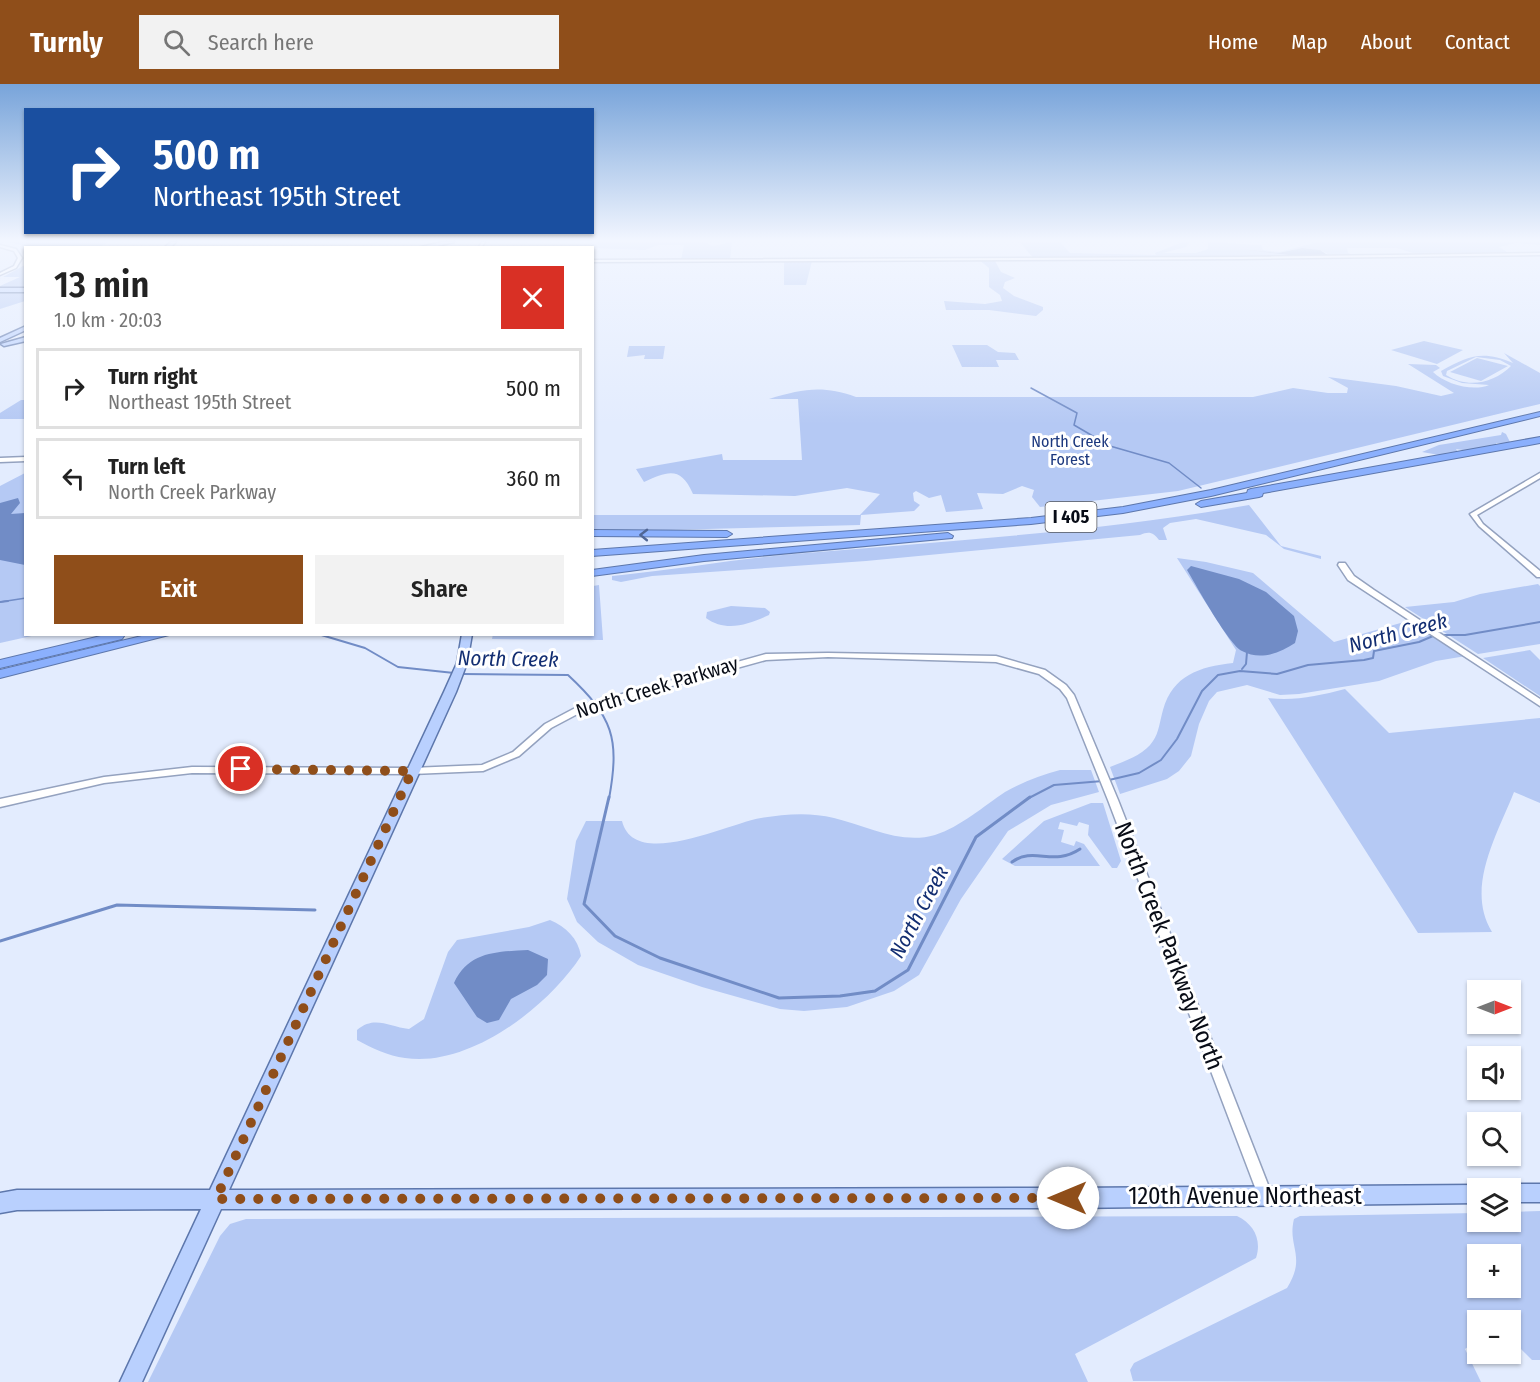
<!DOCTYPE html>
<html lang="en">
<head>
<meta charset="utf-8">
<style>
	:root { --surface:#fff; --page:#f2f2f2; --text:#222; --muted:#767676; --line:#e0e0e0; --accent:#8f4e1a }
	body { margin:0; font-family:"Fira Sans Condensed",sans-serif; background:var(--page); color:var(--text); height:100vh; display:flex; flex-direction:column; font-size:22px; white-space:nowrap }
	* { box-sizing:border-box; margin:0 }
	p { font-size:20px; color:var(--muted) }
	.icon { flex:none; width:33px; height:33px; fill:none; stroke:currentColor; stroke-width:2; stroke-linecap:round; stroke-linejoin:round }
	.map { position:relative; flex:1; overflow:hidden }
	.sheet { position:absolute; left:24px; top:162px; width:570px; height:390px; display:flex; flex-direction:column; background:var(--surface); border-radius:0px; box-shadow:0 2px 4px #0004 }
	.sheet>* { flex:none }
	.banner { position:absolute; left:24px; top:24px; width:570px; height:126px; border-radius:0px; box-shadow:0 2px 4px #0004; background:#1a4fa0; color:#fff; overflow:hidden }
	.needle { width:39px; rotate:90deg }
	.buttons { position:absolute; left:1467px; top:896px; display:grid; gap:12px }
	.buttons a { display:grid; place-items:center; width:54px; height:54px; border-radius:0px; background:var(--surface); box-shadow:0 2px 4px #0004; font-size:30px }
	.pin { position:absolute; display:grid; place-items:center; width:51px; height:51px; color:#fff; margin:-26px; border:3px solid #fff; border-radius:50%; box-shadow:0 2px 6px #0007 }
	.me { position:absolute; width:66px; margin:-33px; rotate:270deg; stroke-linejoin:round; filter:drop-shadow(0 0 4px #0008) }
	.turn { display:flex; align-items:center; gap:21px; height:126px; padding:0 30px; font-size:27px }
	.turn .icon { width:78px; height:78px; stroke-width:2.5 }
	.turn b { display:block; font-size:42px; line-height:51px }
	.round { display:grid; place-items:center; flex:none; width:63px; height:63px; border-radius:0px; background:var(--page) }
	.overview { display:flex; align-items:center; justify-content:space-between; height:102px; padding:0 30px }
	h1 { font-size:36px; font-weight:600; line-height:45px }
	.button { display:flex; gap:12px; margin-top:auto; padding:12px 30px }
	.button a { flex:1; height:69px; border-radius:0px; background:var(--accent); color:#fff; font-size:24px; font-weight:600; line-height:69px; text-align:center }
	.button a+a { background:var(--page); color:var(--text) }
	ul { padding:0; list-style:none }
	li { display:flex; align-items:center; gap:18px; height:81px; margin:0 12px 9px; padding:0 18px; border:3px solid var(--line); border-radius:0px }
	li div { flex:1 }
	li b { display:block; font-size:22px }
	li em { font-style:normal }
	header { display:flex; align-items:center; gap:36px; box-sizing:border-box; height:84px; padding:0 30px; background:var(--accent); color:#fff }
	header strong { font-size:28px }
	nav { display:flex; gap:33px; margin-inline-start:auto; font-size:21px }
	.search { width:420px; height:54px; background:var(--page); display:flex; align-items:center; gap:15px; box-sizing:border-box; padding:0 21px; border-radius:0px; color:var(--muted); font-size:22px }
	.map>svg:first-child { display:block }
	.green { fill:#b5c9f4; fill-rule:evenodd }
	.water { fill:#718cc6 }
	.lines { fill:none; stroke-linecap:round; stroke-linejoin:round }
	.stream-far2 { stroke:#718cc6; stroke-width:1.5 }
	.stream-far1 { stroke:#718cc6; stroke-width:2 }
	.stream { stroke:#718cc6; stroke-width:3 }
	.minor-casing { stroke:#94a2bf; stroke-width:3 }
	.major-casing { stroke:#5d77ac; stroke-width:3 }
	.highway-casing { stroke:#5d77ac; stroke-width:2 }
	.minor { fill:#fff; fill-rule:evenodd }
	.major { fill:#b9d0fe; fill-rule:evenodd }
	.highway { fill:#8bb0fd; fill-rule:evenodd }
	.oneway { stroke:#506695 }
	.route { stroke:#8f4e1a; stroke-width:10; stroke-dasharray:0 18 }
	.labels { text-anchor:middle; stroke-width:6; stroke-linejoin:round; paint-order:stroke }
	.far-park-label { font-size:16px; fill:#1c387e; stroke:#fff }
	.shield { fill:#fff; stroke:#52555c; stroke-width:1.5 }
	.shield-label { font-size:18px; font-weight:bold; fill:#080c16 }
	.street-label { font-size:20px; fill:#080c16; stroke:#fff }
	.water-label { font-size:21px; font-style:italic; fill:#132e72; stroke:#fff }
	.near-street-label { font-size:24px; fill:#080c16; stroke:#fff }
</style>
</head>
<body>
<header>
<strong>Turnly</strong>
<div class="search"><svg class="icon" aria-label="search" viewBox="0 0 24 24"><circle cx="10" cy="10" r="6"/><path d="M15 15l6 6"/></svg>Search here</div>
<nav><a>Home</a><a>Map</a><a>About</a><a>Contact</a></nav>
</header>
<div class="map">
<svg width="1540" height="1298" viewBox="0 0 1540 1298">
	<rect width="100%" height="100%" fill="#e3ecfe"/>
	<g class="green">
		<path d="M10,158H105L106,160L98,163L31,164Z"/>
		<path d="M590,158H704L713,162L732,158L730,176H681L684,161H658L645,166L593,164H589L592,160Z"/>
		<path d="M1020,158H1060L1070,169L1156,171L1155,169L1183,158H1190L1186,163L1163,169H1196L1208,165V158L1261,161L1263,166L1279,168L1318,158H1540V161L1516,159L1499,163L1510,170L1419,171L1397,164H1347L1348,169L1356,172L1034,175ZM1302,164L1320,166L1328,170L1297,172L1241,165L1278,169Z"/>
		<path d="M978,175H994L1001,188L1015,194L1005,198L1003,204L1014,212L1043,223V226L1036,232L989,226H946L944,217L985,220L1002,217L1000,211L989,203V184Z"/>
		<path d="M784,177H812L806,201H784Z"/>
		<path d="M25,181V217L0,225V202L20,193H3Z"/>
		<path d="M1424,257L1463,266L1437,280L1391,266Z"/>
		<path d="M952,261H987L998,268L1015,269L1019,276H996L999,283H962Z"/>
		<path d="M629,262H665L663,275H644L645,271L627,273Z"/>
		<path d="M1504,269L1540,289V320L1178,407L1040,423L1032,413L1034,406L1022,402L1003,410L977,409L983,425L946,428L941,411L929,414L916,407L913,409L914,417L920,421L914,427L861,431L860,441L630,447L593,445V431H860L880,410L847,404L795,412L693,410C681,382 668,387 644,398L636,385L722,370L723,376H802L798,315H769C803,305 822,301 856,313H1253L1293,304L1328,309H1347L1348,304L1328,293L1396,302L1441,312L1454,309L1408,280L1436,281L1440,284L1433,288C1445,300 1473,308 1489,301L1462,299L1443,292L1441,287C1469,272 1482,266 1513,279ZM1476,273L1500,276L1511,282C1494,299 1468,305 1446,291L1447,287Z"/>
		<path d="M1477,274L1508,282L1481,297L1450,288Z"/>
		<path d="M21,316H25V335H0V329Z"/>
		<path d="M1502,348L1506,350L1511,360L1496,359V362L1469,367L1456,365L1458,368L1445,369V372L1422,368L1439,361L1501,351Z"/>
		<path d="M25,389L26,550L36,551L0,559V402Z"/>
		<path d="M1249,421L1281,462L1321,472V475L1284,465L1266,451L1196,435L1170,439L1163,444L1167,456H1159C1153,448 1149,447 1140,451L866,477L652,492L621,498L612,496V492L622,491C680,485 736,475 794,470C946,457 1099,448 1249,421Z"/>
		<path d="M1177,474L1206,478L1253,489L1334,558L1411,536L1466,572L1436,577L1379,597L1299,610L1280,611L1247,601L1217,608L1209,617L1199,640L1191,672L1179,687L1167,695L1120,710L1110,683C1125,677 1144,671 1153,657C1159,649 1160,636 1163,626C1173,591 1199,583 1233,579L1236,566Z"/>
		<path d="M1538,500L1540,502V560L1478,570L1405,523L1454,518L1480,510Z"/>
		<path d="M599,501L603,556L492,555L493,550H592L593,502Z"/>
		<path d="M731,522L765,524L770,528L769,531C750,540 726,549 706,534L707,528Z"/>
		<path d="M1530,566L1540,576V612L1483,574Z"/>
		<path d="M1345,605L1389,649L1540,634V719L1514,708C1497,751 1465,804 1492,848L1418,849L1268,614C1295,617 1318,612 1345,605Z"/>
		<path d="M1060,686H1091L1099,708L1051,721L1008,747L961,815L919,891L894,907L847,923L804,927L780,925L702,903L638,881L598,858L577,838L567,815L576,757L586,737H622C634,787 729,739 761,734C785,730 810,728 834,734C867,742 901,761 935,751C960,743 984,722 1005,708C1023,698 1041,691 1060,686Z"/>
		<path d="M1091,719H1103L1121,777L1117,784H1112L1088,751L1089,741L1079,738L1077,742L1060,738L1058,745L1064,746L1061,758L1074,762L1076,757L1084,760L1100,782H1015L1002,775L1044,737Z"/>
		<path d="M550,836C566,843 578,854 581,872C548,923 469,984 405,974C388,972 372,964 357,956V946C375,931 389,943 409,945L424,935L448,868L457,856L529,843Z"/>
		<path d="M1540,1127V1276H1532L1511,1255L1510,1236H1478L1477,1257L1465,1265L1481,1298L1133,1297L1130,1286L1134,1279L1287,1204C1307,1172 1287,1163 1294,1135L1300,1132L1477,1129L1478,1137H1510L1511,1128ZM1478,1170H1510V1203H1478Z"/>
		<path d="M1237,1132C1254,1140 1262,1156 1256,1174L1075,1270L1088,1298H1093H148L220,1152L230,1140L246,1135Z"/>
	</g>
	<g class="water">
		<path d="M1302,164L1320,166L1329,172H1297L1240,165L1278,169Z"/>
		<path d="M18,414L20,419L11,430L25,429V481L0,476V419Z"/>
		<path d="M1191,482L1239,495L1266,508L1294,532L1298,547L1295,559C1280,569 1260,577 1242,567C1229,561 1196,501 1187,486Z"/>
		<path d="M528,866L548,875L547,891L537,901L511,915L499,936L487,939L477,933L454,899C469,867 497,868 528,866Z"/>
	</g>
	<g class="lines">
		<g class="stream-far2">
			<path d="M1031,304L1077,329L1074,341L1110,362L1169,379L1201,404"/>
			<path d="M0,518L26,514"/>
		</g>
		<g class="stream-far1">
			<path d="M0,518L8,517"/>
			<path d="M318,550L365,564L398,583L454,589"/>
			<path d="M1439,551H1465L1540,538"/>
			<path d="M1242,585L1246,580L1247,568"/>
			<path d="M463,590L568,591C613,633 620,654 609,715"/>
			<path d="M1109,696L1139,689L1161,676L1177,655L1202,607L1218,591L1240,587L1277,590L1308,581L1364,576L1373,574L1374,567L1419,558L1433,552"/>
			<path d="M1027,715L1054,701L1103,697"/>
		</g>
		<g class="stream">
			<path d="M609,713L584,820L615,852L660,874L779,914L840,912L875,907L908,886L976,753L1030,713"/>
			<path d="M1012,778C1034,762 1053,783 1080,765"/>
			<path d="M0,857L117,821L315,826"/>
		</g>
		<defs>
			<g id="minor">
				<path d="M482,158H485L481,164H478Z"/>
				<path d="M0,161L16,165L22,174L16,184L0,191V189L14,182L18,174L14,167L0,163Z"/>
				<path d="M1540,169V171L1240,175L592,178V176L1240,173Z"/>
				<path d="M26,373V377L0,378V374Z"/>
				<path d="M1540,389V394L1477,431L1483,440L1540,487V493H1537L1479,442L1470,430Z"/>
				<path d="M1339,479H1345L1354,492L1374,506L1540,615V622L1348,496L1338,481Z"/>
				<path d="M828,569L996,572L1045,586L1066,601L1074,611L1118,716L1272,1111L1270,1116L1265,1118L1260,1116L1258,1111L1108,716L1067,614L1060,605L1039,590L996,578L828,573L766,576L585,626L551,644L519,672L483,687L412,690L192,689L104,699L0,723V715L104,693L192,683L412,684L482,681L513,668L545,640L579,622L766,570Z"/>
			</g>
			<g id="major">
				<path d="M171,158H176L170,164H164Z"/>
				<path d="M442,158H454L429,164H417Z"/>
				<rect x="0" y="204" width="26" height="4"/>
				<path d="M26,242V246L0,258V254Z"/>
				<path d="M26,253V257L4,262L1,260Z"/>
				<path d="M462,550H472L467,579L456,608L229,1106L1068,1104L1478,1101L1485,1104H1478V1119L1068,1124L221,1125L142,1298H120L201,1125L17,1126L0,1129V1109L17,1106H210L444,608L457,579Z"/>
				<path d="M1510,1100H1540V1118H1510V1104H1503Z"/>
			</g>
			<g id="highway">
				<path d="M1540,328V332L1211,412L1123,429L1031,440L592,472V466L1031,434L1123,423L1211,406Z"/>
				<path d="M1540,353V359L1263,409L1262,412L1259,413L1201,423L1196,420L1201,417L1247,409L1248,406L1251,405Z"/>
				<path d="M592,446L727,447L732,450L727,453L592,452Z"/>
				<path d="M948,449L953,452L952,454L704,477L592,492V486L704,471Z"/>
				<path d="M109,550L124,552L122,555L0,584V576Z"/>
				<path d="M150,550H173L0,594V586Z"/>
			</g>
		</defs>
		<use href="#minor" class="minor-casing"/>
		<use href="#major" class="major-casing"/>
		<use href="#highway" class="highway-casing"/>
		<use href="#minor" class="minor"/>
		<use href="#major" class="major"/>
		<use href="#highway" class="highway"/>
	</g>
	<defs><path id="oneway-chevron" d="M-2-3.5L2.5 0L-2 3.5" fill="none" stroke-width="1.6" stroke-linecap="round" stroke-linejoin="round" transform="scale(1.5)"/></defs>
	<use class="oneway" href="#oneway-chevron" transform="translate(644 451) rotate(-179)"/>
	<linearGradient id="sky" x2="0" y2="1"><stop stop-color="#78a4da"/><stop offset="0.46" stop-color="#f2f6ff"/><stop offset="1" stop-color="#f2f6ff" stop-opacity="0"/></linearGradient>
	<rect width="1540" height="340" fill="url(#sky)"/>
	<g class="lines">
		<path class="route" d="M241,685L412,687L216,1115L1068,1114"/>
	</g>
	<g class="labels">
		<g class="far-park-label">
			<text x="1070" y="363">North Creek<tspan x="1070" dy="18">Forest</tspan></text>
		</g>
		<rect class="shield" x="1045.5" y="418" width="51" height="30" rx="4.5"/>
		<g class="shield-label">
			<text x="1071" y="439">I 405</text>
		</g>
		<g class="street-label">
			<text transform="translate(657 603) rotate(-17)" y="7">North Creek Parkway</text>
		</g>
		<g class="water-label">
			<text transform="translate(1398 549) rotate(-15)" y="7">North Creek</text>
			<text transform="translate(508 575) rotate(1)" y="7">North Creek</text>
			<text transform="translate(919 828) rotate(-62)" y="7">North Creek</text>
		</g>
		<g class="near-street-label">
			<text transform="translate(1169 862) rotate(69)" y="8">North Creek Parkway North</text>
			<text x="1245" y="1120">120th Avenue Northeast</text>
		</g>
	</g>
</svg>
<div class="buttons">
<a><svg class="needle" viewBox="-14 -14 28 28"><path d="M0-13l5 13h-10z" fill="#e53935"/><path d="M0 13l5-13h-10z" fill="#767676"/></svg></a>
<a><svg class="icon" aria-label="sound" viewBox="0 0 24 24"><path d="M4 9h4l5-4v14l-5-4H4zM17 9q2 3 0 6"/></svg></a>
<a><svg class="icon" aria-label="search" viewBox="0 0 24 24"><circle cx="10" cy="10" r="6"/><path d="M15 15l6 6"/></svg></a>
<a><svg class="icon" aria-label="layers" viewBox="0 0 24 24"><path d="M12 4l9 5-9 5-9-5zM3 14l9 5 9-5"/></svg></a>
<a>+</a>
<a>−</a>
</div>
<div class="pin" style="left:241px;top:685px;background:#d93025"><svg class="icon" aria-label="arrive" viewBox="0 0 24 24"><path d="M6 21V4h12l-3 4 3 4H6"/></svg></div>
<svg class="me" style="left:1068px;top:1114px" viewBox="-20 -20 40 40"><circle r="19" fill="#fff"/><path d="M0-13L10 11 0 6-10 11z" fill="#8f4e1a"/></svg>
<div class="banner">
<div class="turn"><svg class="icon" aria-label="right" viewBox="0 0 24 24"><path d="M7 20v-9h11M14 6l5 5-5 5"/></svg><div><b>500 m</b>Northeast 195th Street</div></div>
</div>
<section class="sheet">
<div class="overview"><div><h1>13 min</h1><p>1.0 km · 20:03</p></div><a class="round" style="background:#d93025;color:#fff"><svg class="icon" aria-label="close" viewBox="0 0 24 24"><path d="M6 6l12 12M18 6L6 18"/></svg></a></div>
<ul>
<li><svg class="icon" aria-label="right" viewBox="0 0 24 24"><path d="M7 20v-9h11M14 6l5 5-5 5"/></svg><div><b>Turn right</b><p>Northeast 195th Street</p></div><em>500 m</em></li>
<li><svg class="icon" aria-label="left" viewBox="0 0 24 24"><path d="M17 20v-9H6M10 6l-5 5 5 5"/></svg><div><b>Turn left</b><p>North Creek Parkway</p></div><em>360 m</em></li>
</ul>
<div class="button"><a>Exit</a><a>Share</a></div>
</section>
</div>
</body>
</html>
